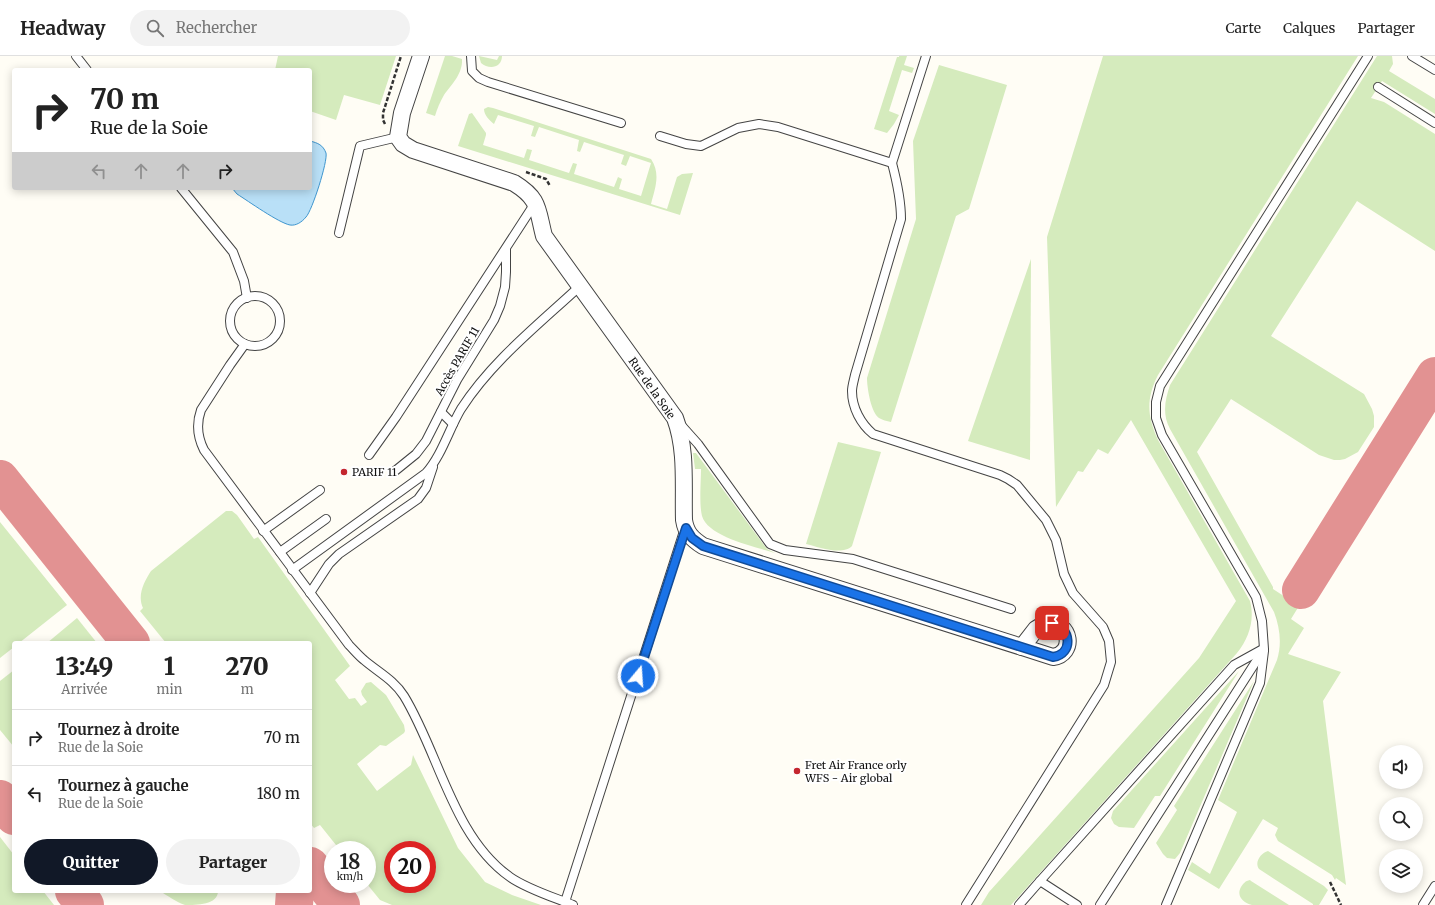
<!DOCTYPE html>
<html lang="fr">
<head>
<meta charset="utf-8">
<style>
	:root { --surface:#fff; --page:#f2f2f2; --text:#222; --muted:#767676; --line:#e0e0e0; --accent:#111827 }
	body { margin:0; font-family:Merriweather,serif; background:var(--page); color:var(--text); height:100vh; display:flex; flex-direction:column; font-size:15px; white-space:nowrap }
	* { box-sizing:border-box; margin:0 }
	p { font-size:13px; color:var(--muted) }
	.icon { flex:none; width:22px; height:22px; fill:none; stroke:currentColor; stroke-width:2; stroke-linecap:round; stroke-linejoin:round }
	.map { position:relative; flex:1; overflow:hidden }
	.drawer { position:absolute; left:12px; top:585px; width:300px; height:252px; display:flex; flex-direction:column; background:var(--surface); border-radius:4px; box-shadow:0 2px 10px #0003 }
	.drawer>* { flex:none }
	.hud { position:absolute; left:12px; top:12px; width:300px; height:122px; border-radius:4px; box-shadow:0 2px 10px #0003; background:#fff; color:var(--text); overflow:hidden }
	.fabs { position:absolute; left:1379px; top:689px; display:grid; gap:8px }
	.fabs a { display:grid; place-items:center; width:44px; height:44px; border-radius:50%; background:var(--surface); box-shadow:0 2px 10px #0003; font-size:20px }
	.speed { position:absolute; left:324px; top:785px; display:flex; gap:8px; font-size:20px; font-weight:700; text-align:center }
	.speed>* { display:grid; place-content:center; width:52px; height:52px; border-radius:50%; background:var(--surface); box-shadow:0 2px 10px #0003; line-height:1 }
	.speed small { font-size:10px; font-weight:400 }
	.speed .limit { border:6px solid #d22; background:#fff; color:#111 }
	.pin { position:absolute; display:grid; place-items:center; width:34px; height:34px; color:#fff; margin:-17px; border-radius:8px; box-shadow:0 2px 6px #0006 }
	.me { position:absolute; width:44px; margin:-22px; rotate:18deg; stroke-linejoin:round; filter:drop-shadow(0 0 3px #0008) }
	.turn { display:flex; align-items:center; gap:14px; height:84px; padding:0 12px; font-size:18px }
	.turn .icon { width:52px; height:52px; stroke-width:2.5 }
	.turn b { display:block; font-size:28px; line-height:34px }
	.lanes { display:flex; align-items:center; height:38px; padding:0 12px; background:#0003; justify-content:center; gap:20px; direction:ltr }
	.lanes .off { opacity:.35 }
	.eta { display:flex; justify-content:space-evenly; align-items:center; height:68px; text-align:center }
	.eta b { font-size:24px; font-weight:800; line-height:28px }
	.action { display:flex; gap:8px; margin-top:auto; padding:8px 12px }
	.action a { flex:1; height:46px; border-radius:24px; background:var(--accent); color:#fff; font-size:16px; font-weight:800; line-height:46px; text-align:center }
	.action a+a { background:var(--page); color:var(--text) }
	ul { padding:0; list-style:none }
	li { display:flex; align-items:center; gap:12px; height:56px; padding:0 12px; border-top:1px solid var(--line) }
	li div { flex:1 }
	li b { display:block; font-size:15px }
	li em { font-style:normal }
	header { display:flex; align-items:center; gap:24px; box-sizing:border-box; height:56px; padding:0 20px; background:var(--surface); border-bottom:1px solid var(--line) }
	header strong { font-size:19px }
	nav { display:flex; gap:22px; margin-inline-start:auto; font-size:14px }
	.search { width:280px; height:36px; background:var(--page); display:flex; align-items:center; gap:10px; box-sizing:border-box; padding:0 14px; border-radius:22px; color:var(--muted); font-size:15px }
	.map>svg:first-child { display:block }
	.green { fill:#d5ebbd; fill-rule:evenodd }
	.water { fill:#b9e0f7; stroke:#3f96cf }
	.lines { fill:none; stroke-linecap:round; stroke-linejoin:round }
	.taxiway { stroke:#e29292; stroke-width:38 }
	.service-casing { stroke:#444; stroke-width:10 }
	.minor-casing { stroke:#444; stroke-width:18 }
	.path { stroke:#333; stroke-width:2.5; stroke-dasharray:4 2; stroke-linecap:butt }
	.service { stroke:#fff; stroke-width:8 }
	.minor { stroke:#fff; stroke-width:16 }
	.route-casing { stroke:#114b97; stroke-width:10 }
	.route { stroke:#1a73e8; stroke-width:7 }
	.poi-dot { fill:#c4262e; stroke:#fff; stroke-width:1.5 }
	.labels { text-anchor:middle; stroke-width:4; stroke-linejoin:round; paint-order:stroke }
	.street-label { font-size:11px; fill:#111; stroke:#fff }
	.poi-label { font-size:11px; fill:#111; stroke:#fff; text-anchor:start }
</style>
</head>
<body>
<header>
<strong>Headway</strong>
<div class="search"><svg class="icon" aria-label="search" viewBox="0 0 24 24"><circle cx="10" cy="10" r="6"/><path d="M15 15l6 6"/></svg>Rechercher</div>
<nav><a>Carte</a><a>Calques</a><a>Partager</a></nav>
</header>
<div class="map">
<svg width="1435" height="849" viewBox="0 0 1435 849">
	<rect width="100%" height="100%" fill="#fffdf5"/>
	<g class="green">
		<path d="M278,0H396L380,49L344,39L336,64L310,55V14H275Z"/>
		<path d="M445,0H452L462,3C463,18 451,29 444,39C440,46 437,53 435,60L426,57Z"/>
		<path d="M479,0L497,4L499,0H502C502,12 489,14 481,7Z"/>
		<path d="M899,0H907L904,9L914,12L912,17L902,14L889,55L899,59L894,68L887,77L874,73L897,1H899Z"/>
		<path d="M1103,0H1358L1158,319C1146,343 1147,360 1158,384L1250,545C1255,564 1249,582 1237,597L1011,849H981L989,836L1199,602L1236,545L1131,364L1108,398L1098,393L1083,416L1078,415L1056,451L1047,181Z"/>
		<path d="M1377,0H1392L1393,8L1389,15L1435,43V58L1382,25L1371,42L1384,46L1435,78V195L1357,145L1271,280L1364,338L1372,353L1374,360V371L1358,396L1345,403L1340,404H1334L1319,399L1231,343L1197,396L1273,531V533L1299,550L1291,563L1304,572L1288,598L1341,616L1323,645L1346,829L1336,822L1335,824L1332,819L1278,785L1275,779L1278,772L1263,763L1219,833L1188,814L1192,806L1210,818L1237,756L1218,744L1277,604C1282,588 1280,572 1274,556L1170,373C1162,358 1165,344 1170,329Z"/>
		<path d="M939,9L1007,29L969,153L956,160L891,366C887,365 882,364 879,362C871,357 867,332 867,322L916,163L913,85Z"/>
		<path d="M488,51L493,52L651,103C661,118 655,132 651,148L667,153L677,121L682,118L693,117L680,159L458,90L469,58L472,57L486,77V79L483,89L524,102L527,93L532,94L529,104L569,117L573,107L577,108L574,118L614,131L618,121L622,123L619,133L641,140L651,107L630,100L626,110L621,108L624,99L584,86L580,96L577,95L579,84L539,71L535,81L531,80L534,70L498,59L494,68C489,64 484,59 484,53Z"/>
		<path d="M1031,203L1030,404L968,385Z"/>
		<path d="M838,386L881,396L852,490C842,500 818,491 806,488Z"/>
		<path d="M693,397H696L764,489L767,493L775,497C756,491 708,481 702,460C699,448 701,425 701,413H695Z"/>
		<path d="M226,455H232L237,459L254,483L258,481L350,610L335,624L349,643L355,642L361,650L367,646L362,639L361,635L366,627L371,626L386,639L404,669L405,675L404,677L386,690L380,689L357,708L377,735L411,709L413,699L458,792L485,826L512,839L541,849H392L380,844L367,828V794H340L320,769L314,772L310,767V587H166L140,555L143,552C137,539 144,526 151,515ZM393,794H427V828H393Z"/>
		<path d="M0,466L67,549L19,587H14V591L0,602Z"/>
		<path d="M77,562L97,587H47Z"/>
		<path d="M14,614V691L0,674V625Z"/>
		<path d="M1239,615L1160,740H1155L1134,772L1119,771L1114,768L1111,762L1113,755Z"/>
		<path d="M1254,625L1180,797L1175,803L1167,802L1163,798L1156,787L1177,754L1174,750Z"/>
		<path d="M0,781L14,799V835H43L54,849H0Z"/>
		<path d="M1268,795L1324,830L1328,834L1319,849H1313V848L1259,813C1254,806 1261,797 1268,795Z"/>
		<path d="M1250,824L1251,825L1289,849C1281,849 1259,849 1252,849C1243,847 1236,840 1241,831C1244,827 1245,825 1250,824Z"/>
		<path d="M160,835H218C218,849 197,849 185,849C176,846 168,840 160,835Z"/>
	</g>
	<path class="water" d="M310,85C318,87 323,89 326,97C328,105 312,155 306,161C302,166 296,170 290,169C279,167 248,145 237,138L232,132H310Z"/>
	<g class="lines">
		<g class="taxiway">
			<path d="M0,423L131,587"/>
			<path d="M1301,534L1435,320"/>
			<path d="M0,743L14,760"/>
			<path d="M310,810L341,849"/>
			<path d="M74,835L85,849"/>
			<path d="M294,849L295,835"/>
		</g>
		<defs>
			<g id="service">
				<path d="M76,0L87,14"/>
				<path d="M471,0L472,15L479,22L488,26L621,67"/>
				<path d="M1412,0L1435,14"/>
				<path d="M1378,31L1435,67"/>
				<path d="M660,80L686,88L701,90L738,72L759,68L778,71L892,107C897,126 901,144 901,163L855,319C854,324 852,330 852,335C852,352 861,368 873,378L1000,419L1008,423L1017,429L1046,464L1056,484L1064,518L1073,537L1103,571L1109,585L1111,606L1104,629L966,849"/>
				<path d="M892,107L926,0"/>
				<path d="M181,132L233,196L244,225L247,242"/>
				<path d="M339,177L360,90L398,81"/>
				<circle cx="255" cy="265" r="25"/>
				<path d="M245,288L230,309L201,354C196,368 197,380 204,394L349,589C354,594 359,600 364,604C378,616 394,624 404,640C439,697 453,781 510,821C527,833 553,841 573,849"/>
				<path d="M441,356L453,368"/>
				<path d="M681,369L698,388L770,488L785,494L853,503L1011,553"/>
				<path d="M369,399L396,361L535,147"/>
				<path d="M395,415L416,398L426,385L457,324L494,264L500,250L505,231L506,216V193"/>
				<path d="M263,475L320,434"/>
				<path d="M280,496L326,463"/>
				<path d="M292,514L426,417C442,399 449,373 461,353C492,305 538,269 580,230"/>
				<path d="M310,537L329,508L339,498L418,443L426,432L433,411"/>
				<path d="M565,846L685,472"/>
				<path d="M1019,849L1040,825"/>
				<path d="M1077,849L1040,825L1234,609L1263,593"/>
				<path d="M1100,849L1264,593L1262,565L1256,541L1162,379L1156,362V346L1160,330L1368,0"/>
				<path d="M1166,849L1260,627L1264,595"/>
				<path d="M1423,849L1435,830"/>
			</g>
			<g id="minor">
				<path d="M421,0L402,57L398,81L403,88L413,94L514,127C540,143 537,153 544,180L675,362C687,394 683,430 684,464C686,477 692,483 703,490L1022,591"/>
				<path d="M1046,567C1072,566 1075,598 1053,601L1022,591L1036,573Z"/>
			</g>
		</defs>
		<use href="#service" class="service-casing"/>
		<use href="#minor" class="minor-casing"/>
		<g class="path">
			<path d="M385,68L383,64V57L401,0"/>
			<path d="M526,116L546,123L550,130"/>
			<path d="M1330,826L1341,849"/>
		</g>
		<use href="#service" class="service"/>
		<use href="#minor" class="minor"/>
	</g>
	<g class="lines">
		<defs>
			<path id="route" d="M638,620L686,472L692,482L703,490L1053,601C1074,598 1071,571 1052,567"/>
		</defs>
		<use href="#route" class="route-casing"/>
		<use href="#route" class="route"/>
	</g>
	<g class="poi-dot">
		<circle cx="344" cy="416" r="4"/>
		<circle cx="797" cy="715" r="4"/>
	</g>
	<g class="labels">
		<g class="street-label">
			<text transform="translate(457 305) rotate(-60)" y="4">Accès PARIF 11</text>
			<text transform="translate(652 332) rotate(55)" y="4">Rue de la Soie</text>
		</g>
		<g class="poi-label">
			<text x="352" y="420">PARIF 11</text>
			<text x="805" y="713">Fret Air France orly<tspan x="805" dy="13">WFS - Air global</tspan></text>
		</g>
	</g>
</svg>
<div class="fabs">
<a><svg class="icon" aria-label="sound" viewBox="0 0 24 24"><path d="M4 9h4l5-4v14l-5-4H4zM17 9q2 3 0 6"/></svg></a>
<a><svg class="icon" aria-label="search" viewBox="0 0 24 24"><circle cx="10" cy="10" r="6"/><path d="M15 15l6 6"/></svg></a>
<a><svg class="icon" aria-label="layers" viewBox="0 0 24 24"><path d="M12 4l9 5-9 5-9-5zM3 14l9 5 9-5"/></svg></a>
</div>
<div class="speed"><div>18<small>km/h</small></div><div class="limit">20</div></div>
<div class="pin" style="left:1052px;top:567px;background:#d93025"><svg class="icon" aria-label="arrive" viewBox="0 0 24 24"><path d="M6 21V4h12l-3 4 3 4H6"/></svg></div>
<svg class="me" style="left:638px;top:620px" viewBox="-20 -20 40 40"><circle r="17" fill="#1a73e8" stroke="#fff" stroke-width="3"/><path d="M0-11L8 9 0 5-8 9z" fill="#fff"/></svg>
<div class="hud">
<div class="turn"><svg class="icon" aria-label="right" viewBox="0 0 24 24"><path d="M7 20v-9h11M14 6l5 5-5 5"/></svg><div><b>70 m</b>Rue de la Soie</div></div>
<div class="lanes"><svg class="icon off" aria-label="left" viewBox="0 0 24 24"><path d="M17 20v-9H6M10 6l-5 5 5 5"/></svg><svg class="icon off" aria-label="ahead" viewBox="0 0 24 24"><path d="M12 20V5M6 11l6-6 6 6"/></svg><svg class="icon off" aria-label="ahead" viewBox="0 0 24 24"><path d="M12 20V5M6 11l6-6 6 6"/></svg><svg class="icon" aria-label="right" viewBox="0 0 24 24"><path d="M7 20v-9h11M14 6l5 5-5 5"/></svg></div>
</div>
<section class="drawer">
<div class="eta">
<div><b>13:49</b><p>Arrivée</p></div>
<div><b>1</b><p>min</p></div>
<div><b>270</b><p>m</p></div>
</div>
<ul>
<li><svg class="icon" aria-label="right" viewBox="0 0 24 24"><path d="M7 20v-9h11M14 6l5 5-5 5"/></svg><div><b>Tournez à droite</b><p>Rue de la Soie</p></div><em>70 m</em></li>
<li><svg class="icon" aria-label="left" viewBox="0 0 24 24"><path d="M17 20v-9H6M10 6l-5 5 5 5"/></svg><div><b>Tournez à gauche</b><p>Rue de la Soie</p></div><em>180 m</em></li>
</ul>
<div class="action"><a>Quitter</a><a>Partager</a></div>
</section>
</div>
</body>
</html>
